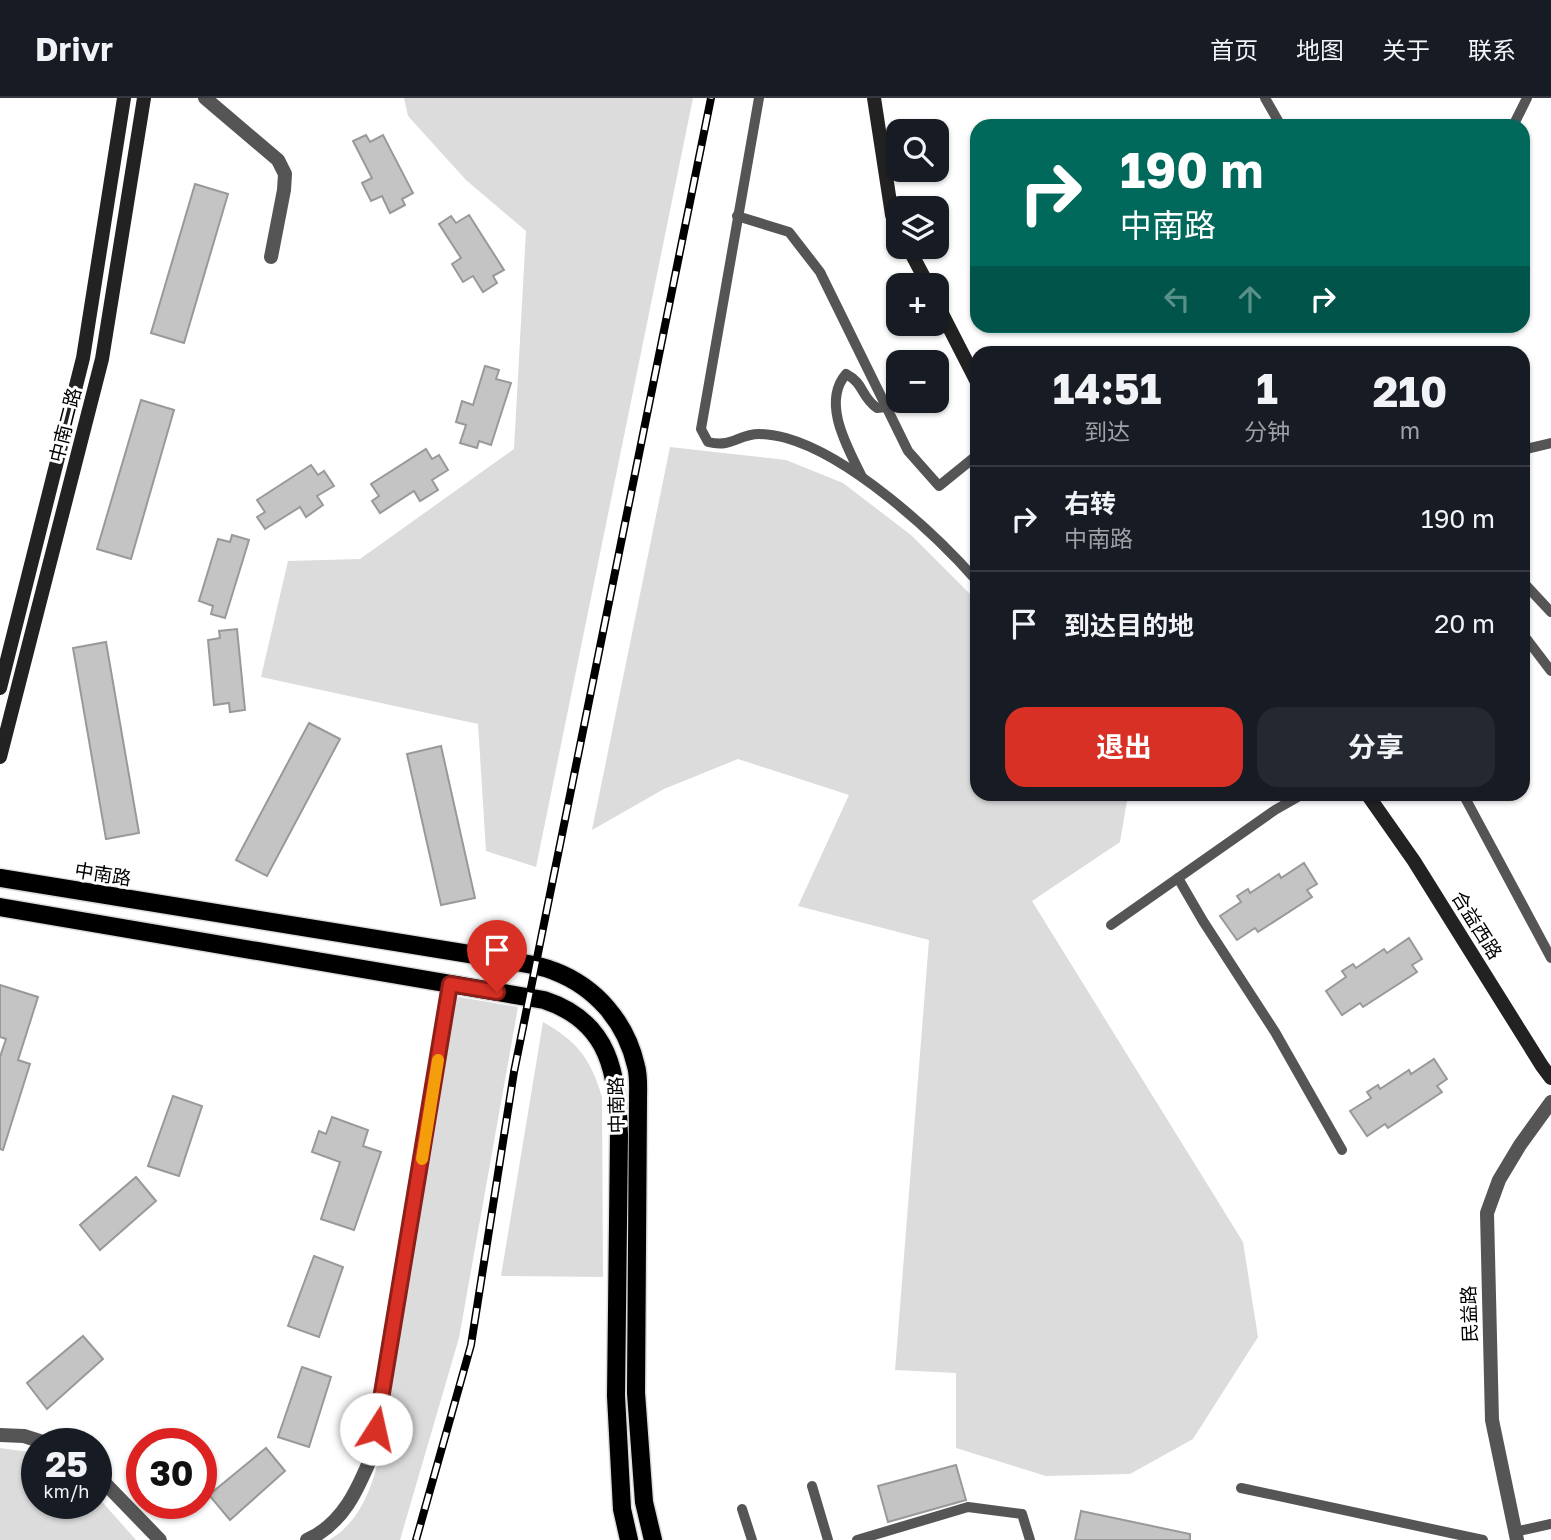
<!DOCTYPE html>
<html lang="zh">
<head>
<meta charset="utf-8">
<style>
	:root { --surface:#171b24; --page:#242831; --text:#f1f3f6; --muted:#9ea1a6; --line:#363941; --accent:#d93025 }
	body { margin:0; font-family:"Golos Text","Noto Sans SC",sans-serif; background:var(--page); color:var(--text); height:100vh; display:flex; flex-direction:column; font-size:26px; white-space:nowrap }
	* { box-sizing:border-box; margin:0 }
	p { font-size:23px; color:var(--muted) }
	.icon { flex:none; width:38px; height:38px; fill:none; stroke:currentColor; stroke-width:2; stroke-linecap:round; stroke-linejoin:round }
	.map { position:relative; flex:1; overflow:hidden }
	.panel { position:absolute; left:970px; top:248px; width:560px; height:455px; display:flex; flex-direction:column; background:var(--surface); border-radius:21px; box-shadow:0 2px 5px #0004 }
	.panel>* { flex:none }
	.top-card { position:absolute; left:970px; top:21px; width:560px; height:214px; border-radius:21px; box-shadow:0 2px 5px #0004; background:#00695c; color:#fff; overflow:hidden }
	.controls { position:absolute; left:886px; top:21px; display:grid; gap:14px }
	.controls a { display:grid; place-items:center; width:63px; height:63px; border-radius:14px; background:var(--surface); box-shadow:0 2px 5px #0004; font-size:35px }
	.speed { position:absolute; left:21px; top:1330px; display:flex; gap:14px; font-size:35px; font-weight:700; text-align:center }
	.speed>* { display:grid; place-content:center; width:91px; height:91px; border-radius:50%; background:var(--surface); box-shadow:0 2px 5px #0004; line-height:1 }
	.speed small { font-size:18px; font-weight:400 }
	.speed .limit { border:10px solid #d22; background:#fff; color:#111 }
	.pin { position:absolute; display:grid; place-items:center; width:60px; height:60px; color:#fff; margin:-72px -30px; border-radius:50% 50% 50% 0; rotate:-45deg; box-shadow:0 0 7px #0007 }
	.pin .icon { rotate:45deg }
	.me { position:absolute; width:77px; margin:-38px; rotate:10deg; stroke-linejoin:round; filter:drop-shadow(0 0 5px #0008) }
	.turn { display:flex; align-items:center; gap:24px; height:147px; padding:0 35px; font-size:32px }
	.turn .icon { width:91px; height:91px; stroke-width:2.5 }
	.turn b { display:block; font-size:49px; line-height:60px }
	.lanes { display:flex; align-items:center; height:66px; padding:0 35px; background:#0003; justify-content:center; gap:35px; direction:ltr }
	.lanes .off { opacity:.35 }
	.eta { display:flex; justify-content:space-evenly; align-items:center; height:119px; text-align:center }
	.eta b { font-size:42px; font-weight:700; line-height:49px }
	.primary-button { display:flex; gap:14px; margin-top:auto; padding:14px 35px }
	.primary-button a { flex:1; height:80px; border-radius:21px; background:var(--accent); color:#fff; font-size:28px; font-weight:700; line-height:80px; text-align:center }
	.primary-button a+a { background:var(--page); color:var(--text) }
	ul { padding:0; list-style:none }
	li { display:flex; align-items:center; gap:21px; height:105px; padding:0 35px; border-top:2px solid var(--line) }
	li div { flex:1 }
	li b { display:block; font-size:26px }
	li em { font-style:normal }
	header { display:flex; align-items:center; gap:42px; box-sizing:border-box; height:98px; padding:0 35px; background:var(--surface); border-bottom:2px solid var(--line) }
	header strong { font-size:33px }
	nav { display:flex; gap:38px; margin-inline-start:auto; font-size:24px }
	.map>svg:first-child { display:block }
	.green { fill:#dcdcdc }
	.building { fill:#c4c4c4; stroke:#999; stroke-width:2 }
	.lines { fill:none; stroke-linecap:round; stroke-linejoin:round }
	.primary-casing { stroke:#dbdbdb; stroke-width:21 }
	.lane { stroke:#555; stroke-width:10 }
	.street { stroke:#555; stroke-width:14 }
	.secondary { stroke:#222; stroke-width:14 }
	.primary { stroke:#000; stroke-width:18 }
	.rail-casing { stroke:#000; stroke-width:8 }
	.rail { stroke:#fff; stroke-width:5; stroke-dasharray:16; stroke-linecap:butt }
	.route-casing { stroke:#8d1f18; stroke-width:18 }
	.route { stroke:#d93025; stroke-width:12 }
	.slow { stroke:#f59e0b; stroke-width:12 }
	.labels { text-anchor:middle; stroke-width:6; stroke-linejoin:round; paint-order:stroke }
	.street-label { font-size:19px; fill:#000; stroke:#fff }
</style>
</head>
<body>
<header>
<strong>Drivr</strong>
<nav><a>首页</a><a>地图</a><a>关于</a><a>联系</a></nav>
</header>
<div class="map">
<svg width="1551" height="1442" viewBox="0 0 1551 1442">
	<rect width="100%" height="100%" fill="#fff"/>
	<g class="green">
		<path d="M404,0H693L536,769L486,753L478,626L261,579L288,463L360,461L514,351L526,133L466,82L408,18Z"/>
		<path d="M670,349L786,362L843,385L911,437L976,502V696L1128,697L1120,744L1032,803L1243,1144L1258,1239L1193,1341L1130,1376L1046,1378L956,1350V1275L895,1272L929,842L798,808L849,697L738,661L664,691L592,732Z"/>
		<path d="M453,898L518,909L459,1240L400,1442H329C364,1422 375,1380 383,1343Z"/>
		<path d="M543,924C578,944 590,960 602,999L603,1179L501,1178Z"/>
		<path d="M0,1350L37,1355V1405H96V1397L136,1442H0Z"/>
	</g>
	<g class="building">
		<path d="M366,37L370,44L383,37L413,95L402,101L405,107L390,115L382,98L371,103L362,85L372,80L353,43Z"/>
		<path d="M195,86L228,96L184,245L151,235Z"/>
		<path d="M469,117L504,172L493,178L497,185L483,194L473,178L463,184L452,166L461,160L439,126L451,118L456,125Z"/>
		<path d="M485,268L499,272L496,281L511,285L491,347L479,343L477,350L460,345L466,327L456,324L462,303L473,307Z"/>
		<path d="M141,302L174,312L131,461L97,451Z"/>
		<path d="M426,351L432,361L439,357L448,372L432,382L438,392L420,403L414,393L380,415L372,403L379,398L371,386Z"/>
		<path d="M311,367L318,377L324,373L334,388L317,398L323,407L306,419L300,409L265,431L257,419L265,414L257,402Z"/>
		<path d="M232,437L249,442L225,520L211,516L213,508L199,503L218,441L230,444Z"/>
		<path d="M237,531L245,612L230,614L229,605L214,607L208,542L220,540L219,533Z"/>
		<path d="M106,544L139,735L106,741L73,550Z"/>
		<path d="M309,625L340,641L267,778L236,762Z"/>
		<path d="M441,648L475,800L441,807L407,656Z"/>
		<path d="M1304,765L1317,786L1307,792L1312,799L1258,834L1255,830L1237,842L1220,818L1241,804L1237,798L1248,791L1250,795L1279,776L1281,780Z"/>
		<path d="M1409,840L1422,861L1412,867L1417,874L1363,909L1360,905L1342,917L1326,893L1346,879L1342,873L1353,866L1356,870L1384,851L1387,855Z"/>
		<path d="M0,887L38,899L18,962L30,966L3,1052L0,1051V959L6,941L0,939Z"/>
		<path d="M1434,961L1447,981L1437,988L1442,994L1388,1030L1385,1026L1367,1038L1350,1013L1371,1000L1367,994L1378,987L1380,991L1409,972L1411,976Z"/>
		<path d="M173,998L202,1008L179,1078L148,1068Z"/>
		<path d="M332,1019L368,1032L363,1048L381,1054L354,1132L321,1121L340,1064L312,1054L319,1033L326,1036Z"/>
		<path d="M136,1079L156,1103L100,1152L80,1127Z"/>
		<path d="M314,1158L343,1169L319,1239L288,1228Z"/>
		<path d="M83,1238L103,1261L47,1311L27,1285Z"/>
		<path d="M302,1269L331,1279L309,1349L278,1339Z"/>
		<path d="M266,1350L285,1373L230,1422L209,1397Z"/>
		<path d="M956,1367L966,1402L888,1424L878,1388Z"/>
		<path d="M1081,1413L1190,1436V1442H1075Z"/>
	</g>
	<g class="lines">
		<defs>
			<g id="primary">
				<path d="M0,780L500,861C517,865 537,866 554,873C596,889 626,924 636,968C639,978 638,991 638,1001L636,1295L644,1404L653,1442"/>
				<path d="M0,809L544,902C611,924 617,976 619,1037L616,1298L622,1411L629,1442"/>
			</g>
		</defs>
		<use href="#primary" class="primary-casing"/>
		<g class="lane">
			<path d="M759,0L701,331L708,344C733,350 738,336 759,336C767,336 778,338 786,340C850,358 933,433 976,482"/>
			<path d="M1265,0L1281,28"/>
			<path d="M1513,28L1527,0"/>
			<path d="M737,118L789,134L820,174L908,353L939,388L976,358"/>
			<path d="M1522,352L1551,345"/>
			<path d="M862,379C848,350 821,305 846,276C865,286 860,298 877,310L886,309"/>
			<path d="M1522,483L1551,514"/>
			<path d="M1522,535L1551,573"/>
			<path d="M1463,696L1551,860"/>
			<path d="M1178,780L1203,823L1275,934L1342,1052"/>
			<path d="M1111,827L1275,712L1303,696"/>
			<path d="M812,1388L828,1442"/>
			<path d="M1241,1390L1483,1442"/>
			<path d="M742,1411L752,1442"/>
			<path d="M1514,1434L1551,1426"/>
			<path d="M857,1442L968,1409L1022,1416L1030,1442"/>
		</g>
		<g class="street">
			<path d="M205,0L278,62L285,76L284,92L271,159"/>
			<path d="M0,1337L24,1338L49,1346"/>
			<path d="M96,1376L160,1442"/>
			<path d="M307,1442C343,1426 358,1391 372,1357L450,886"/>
			<path d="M1517,1442L1492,1322L1487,1115L1499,1082L1520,1047L1551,1004"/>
		</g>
		<g class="secondary">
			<path d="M874,0L892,117L898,129"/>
			<path d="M908,149L928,187"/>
			<path d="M936,204L976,282"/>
			<path d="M0,590L83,260L124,0"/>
			<path d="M0,659L102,261L144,0"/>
			<path d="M1367,696L1414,763L1542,968L1551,980"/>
		</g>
		<use href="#primary" class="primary"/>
		<defs>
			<path id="rail" d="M416,1442L471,1247L514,974L711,0"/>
		</defs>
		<use href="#rail" class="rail-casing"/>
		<use href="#rail" class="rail"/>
	</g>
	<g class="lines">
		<defs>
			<path id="route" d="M376,1331L450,886L497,894"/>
		</defs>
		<use href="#route" class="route-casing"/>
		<use href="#route" class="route"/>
		<path class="slow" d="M422,1061L438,962"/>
	</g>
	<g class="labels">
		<g class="street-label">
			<text transform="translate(65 327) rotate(-76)" y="7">中南二路</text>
			<text transform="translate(103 776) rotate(9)" y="7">中南路</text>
			<text transform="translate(1477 827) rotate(58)" y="7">合益西路</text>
			<text transform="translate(616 1007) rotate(-91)" y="7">中南路</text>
			<text transform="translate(1469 1216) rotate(-92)" y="7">民益路</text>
		</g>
	</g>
</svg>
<div class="controls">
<a><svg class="icon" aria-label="search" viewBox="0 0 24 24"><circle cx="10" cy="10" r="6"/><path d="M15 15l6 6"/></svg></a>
<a><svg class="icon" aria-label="layers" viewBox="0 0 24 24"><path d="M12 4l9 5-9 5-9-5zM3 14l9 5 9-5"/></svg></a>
<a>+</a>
<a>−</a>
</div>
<div class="speed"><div>25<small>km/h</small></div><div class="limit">30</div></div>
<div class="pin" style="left:497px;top:894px;background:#d93025"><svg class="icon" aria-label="arrive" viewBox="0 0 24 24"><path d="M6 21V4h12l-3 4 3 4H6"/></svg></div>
<svg class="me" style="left:376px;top:1331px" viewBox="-20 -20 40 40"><circle r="19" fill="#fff"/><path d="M0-13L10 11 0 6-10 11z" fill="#d93025"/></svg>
<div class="top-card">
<div class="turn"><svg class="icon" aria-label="right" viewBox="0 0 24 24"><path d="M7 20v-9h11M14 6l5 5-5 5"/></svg><div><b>190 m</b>中南路</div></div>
<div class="lanes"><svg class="icon off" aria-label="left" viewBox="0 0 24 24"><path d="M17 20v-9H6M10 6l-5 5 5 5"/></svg><svg class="icon off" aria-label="ahead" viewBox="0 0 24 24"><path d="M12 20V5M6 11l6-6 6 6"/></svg><svg class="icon" aria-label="right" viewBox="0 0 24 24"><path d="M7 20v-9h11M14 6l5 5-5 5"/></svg></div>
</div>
<section class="panel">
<div class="eta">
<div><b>14:51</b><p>到达</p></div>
<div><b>1</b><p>分钟</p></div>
<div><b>210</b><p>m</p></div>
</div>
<ul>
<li><svg class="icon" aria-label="right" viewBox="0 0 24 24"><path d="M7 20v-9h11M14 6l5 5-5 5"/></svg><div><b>右转</b><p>中南路</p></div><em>190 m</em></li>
<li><svg class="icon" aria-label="arrive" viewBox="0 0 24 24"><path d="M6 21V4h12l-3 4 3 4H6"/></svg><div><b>到达目的地</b></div><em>20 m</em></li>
</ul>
<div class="primary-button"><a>退出</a><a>分享</a></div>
</section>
</div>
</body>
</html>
